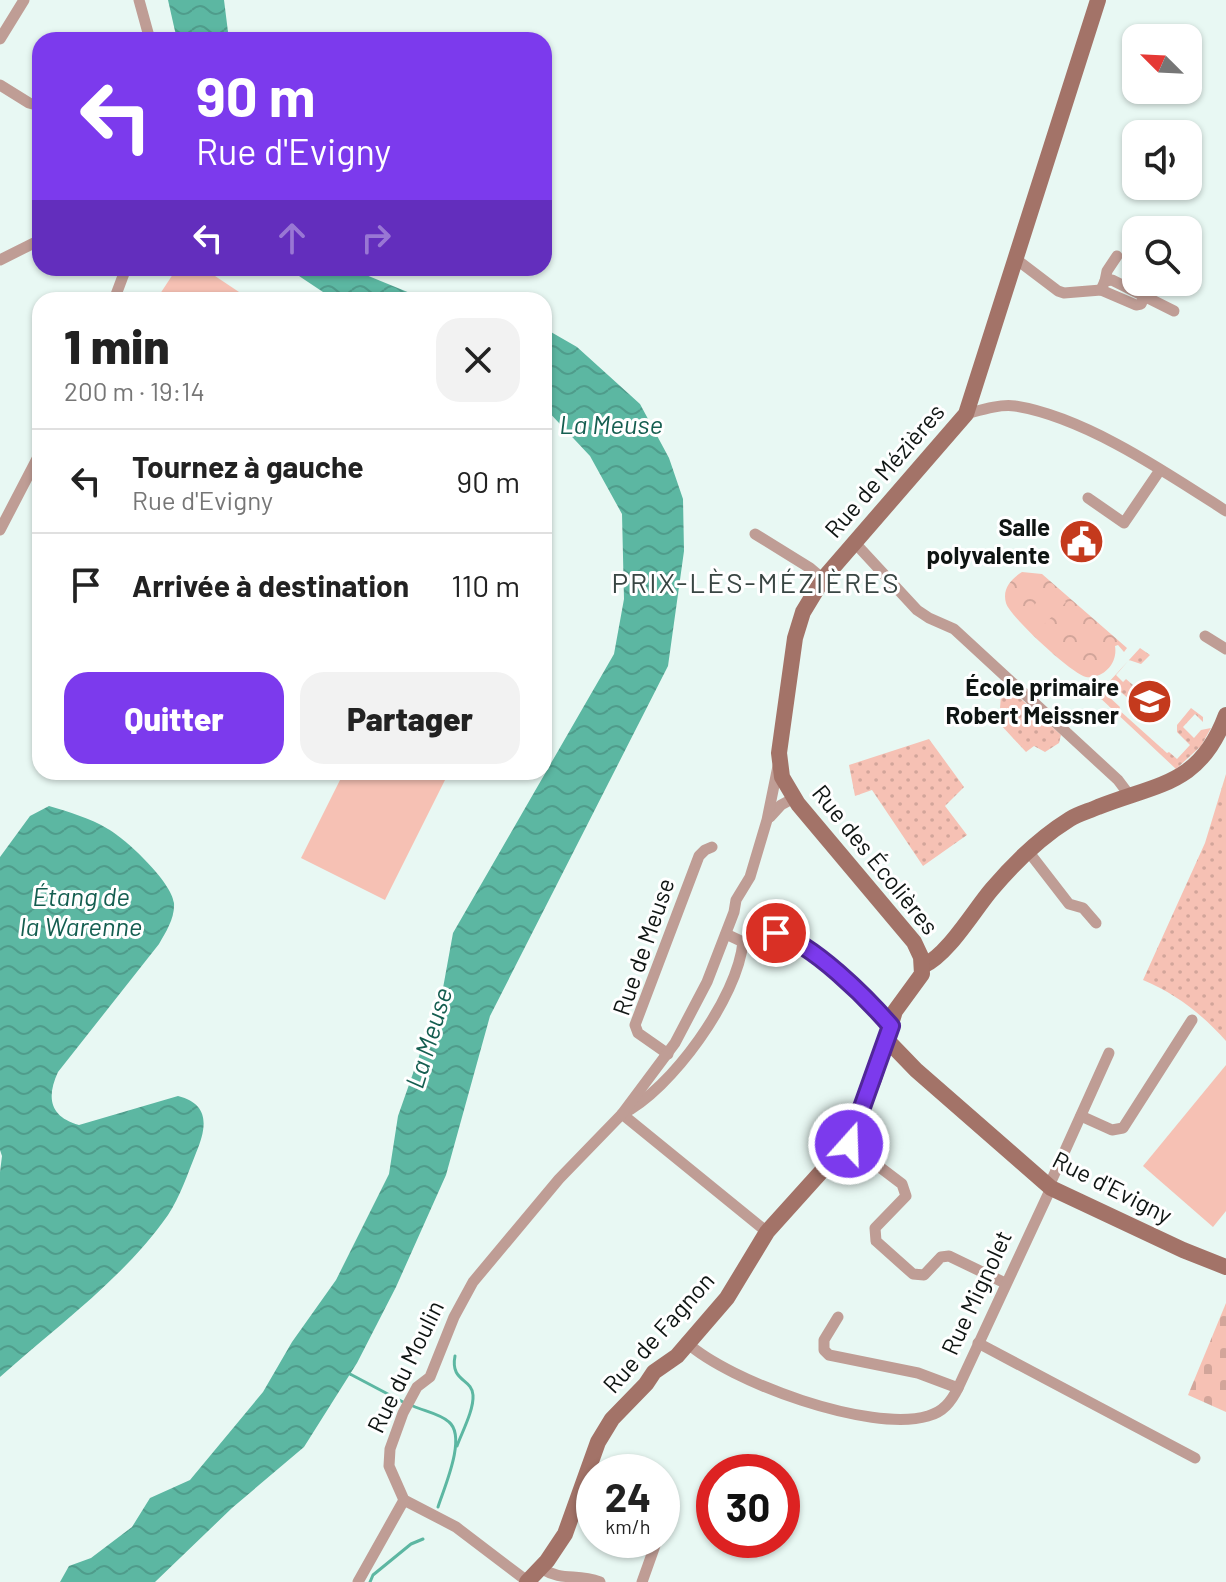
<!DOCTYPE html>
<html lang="fr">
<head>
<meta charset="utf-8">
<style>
	:root { --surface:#fff; --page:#f2f2f2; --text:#222; --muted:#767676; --line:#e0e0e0; --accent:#7c3aed }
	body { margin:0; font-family:Barlow,sans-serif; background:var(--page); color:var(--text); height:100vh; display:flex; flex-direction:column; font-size:30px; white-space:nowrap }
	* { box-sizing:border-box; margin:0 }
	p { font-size:26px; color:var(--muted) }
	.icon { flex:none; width:44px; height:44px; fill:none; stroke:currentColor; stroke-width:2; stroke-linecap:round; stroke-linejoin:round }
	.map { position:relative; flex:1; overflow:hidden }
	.sheet { position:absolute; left:32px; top:292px; width:520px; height:488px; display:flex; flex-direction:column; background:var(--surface); border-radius:24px; box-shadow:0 2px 6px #0004 }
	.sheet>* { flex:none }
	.guide { position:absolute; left:32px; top:32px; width:520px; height:244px; border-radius:24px; box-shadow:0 2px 6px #0004; background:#7c3aed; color:#fff; overflow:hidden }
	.needle { width:52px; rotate:294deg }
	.buttons { position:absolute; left:1122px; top:24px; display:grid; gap:16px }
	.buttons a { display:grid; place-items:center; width:80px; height:80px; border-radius:16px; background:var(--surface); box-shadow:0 2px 6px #0004; font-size:40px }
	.speed { position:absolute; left:576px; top:1454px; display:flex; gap:16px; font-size:40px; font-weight:700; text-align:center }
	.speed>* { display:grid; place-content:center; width:104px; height:104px; border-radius:50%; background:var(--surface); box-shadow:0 2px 6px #0004; line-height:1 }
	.speed small { font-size:20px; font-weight:400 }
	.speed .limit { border:12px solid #d22; background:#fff; color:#111 }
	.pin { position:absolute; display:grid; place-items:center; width:68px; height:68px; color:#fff; margin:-34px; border:4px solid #fff; border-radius:50%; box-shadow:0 2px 8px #0007 }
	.me { position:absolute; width:88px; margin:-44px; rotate:20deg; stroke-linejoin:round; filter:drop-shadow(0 0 6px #0008) }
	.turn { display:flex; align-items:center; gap:28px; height:168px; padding:0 32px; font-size:36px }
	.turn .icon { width:104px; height:104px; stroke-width:2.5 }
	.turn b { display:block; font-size:56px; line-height:68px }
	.lanes { display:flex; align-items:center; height:76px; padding:0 32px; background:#0003; justify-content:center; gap:40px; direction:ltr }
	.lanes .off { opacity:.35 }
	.round { display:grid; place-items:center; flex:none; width:84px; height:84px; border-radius:24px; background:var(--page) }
	.overview { display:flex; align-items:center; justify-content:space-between; height:136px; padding:0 32px }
	h1 { font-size:48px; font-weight:800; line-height:60px }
	.primary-button { display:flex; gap:16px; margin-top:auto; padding:16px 32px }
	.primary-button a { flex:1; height:92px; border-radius:24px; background:var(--accent); color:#fff; font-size:32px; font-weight:800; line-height:92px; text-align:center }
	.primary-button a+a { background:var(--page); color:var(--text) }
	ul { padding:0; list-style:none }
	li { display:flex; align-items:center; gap:24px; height:104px; padding:0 32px; border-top:2px solid var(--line) }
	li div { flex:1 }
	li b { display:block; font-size:30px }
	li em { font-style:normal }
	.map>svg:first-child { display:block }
	.grass { fill:url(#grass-dots) }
	.cemetery { fill:url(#cemetery-stones) }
	.park { fill:url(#park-crowns) }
	.pitch { fill:#f6c1b4 }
	.water { fill:url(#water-waves) }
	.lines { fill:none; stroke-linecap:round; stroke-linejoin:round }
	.stream { stroke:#5cb7a2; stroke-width:3 }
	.street { stroke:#bf9d95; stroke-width:11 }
	.secondary { stroke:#a37368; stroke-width:16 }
	.route-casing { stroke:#51269a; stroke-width:20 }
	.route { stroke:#7c3aed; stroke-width:14 }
	.labels { text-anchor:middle; stroke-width:6; stroke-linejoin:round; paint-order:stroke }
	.street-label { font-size:24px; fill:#0f1513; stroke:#fff }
	.poi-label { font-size:24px; font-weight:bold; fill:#0f1513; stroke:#fff; text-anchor:end }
	.water-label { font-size:26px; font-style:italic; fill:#145e50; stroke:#fff }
	.quarter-label { font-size:28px; letter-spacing:2px; fill:#394643; stroke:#fff }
</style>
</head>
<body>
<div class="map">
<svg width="1226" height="1582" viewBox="0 0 1226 1582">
	<defs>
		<pattern id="grass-dots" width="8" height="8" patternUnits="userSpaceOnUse" patternTransform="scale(2)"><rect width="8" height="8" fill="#f6c1b4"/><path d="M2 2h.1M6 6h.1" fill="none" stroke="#d2a59a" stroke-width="1.8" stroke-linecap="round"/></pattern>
		<pattern id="cemetery-stones" width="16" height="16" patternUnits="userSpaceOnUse" patternTransform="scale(2)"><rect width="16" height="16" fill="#f6c1b4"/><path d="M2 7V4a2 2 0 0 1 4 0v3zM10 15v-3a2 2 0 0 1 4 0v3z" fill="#d2a59a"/></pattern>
		<pattern id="park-crowns" width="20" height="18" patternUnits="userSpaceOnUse" patternTransform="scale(2)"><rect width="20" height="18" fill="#f6c1b4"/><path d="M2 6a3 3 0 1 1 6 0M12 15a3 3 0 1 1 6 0" fill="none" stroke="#d2a59a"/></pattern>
		<pattern id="water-waves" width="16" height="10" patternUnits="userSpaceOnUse" patternTransform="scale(2)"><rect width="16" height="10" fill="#5cb7a2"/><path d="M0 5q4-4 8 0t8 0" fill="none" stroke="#4f9c8b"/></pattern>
	</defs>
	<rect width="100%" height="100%" fill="#e8f8f3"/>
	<g class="grass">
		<path d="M1140,648L1150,655L1141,664L1129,660L1116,675L1123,682L1126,679L1133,685L1130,689L1135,694L1130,700L1115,687L1107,695L1120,707L1119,710L1167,753L1169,752L1177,759L1190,745L1177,732V725L1191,708L1203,717V722L1195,714L1183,727L1194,738L1201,730L1211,728L1201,746L1176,769L1097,695Z"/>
		<path d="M1002,682L1061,735L1059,743L1045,752L1034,746L1026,752L1000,724L1005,719L1000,708Z"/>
		<path d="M929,739L964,787L945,806L967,835L923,866L872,790L855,796L849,765Z"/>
		<path d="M1226,774V1041C1202,1014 1176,994 1143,980L1205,843Z"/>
	</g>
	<path class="cemetery" d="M1226,1303V1412L1188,1395Z"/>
	<path class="park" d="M1022,572L1042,574L1127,648L1124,652L1118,645L1115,646C1118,663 1104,679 1086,677C1073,675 1009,616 1006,603C1002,589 1011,579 1022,572Z"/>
	<g class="pitch">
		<path d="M177,268H203L251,300H156Z"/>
		<path d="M1051,587L1066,602L1036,633L1021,619Z"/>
		<path d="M344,772H449L385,900L301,858Z"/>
		<path d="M1226,1065V1211L1213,1227L1143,1166Z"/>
	</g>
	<g class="water">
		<path d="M168,0H224L229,40H177Z"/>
		<path d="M287,268H349L427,300H335Z"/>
		<path d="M544,328L577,347L640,404L669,458L683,499L684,551L668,666L490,1016L446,1175L396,1287L357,1363L304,1447L232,1508L155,1582H60L69,1566L91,1558L132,1527L150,1498L190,1480L263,1392L292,1342L336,1280L389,1174L398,1116L443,988L453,933L614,654L624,599L622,514L590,456L544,407Z"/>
		<path d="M49,806C69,812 90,818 108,829C126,839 172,882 174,903C175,918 166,932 159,944L58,1072C46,1098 50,1117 79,1125L178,1096C210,1104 207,1127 196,1153C188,1173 180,1197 168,1215C124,1278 57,1326 0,1377V1172L2,1156L0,1150V857L30,816Z"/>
	</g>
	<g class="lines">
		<g class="stream">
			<path d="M455,1356C450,1382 472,1378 473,1395C474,1410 462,1432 457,1446"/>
			<path d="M350,1374L403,1402"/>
			<path d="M413,1406C424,1411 441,1414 449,1422C467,1437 444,1488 438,1507"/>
			<path d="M370,1582L373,1575L411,1544L423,1539"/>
		</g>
		<g class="street">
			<path d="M139,0L150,40"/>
			<path d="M0,39L24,0"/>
			<path d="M0,85L29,103L40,106"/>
			<path d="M1016,259L1058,291L1064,293L1101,290L1136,305L1141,304L1144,297"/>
			<path d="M0,260L40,240"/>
			<path d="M1105,281L1107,271L1117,256"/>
			<path d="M1101,290L1105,281L1112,280L1174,311"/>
			<path d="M114,300L126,268"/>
			<path d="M966,414C981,410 999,404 1015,406C1085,417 1167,473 1226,511"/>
			<path d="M1088,498L1124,523L1160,470"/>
			<path d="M0,530L40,453"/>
			<path d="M755,534L810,568L823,579"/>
			<path d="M855,543L917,610L929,618L954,629L1118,780L1130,796"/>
			<path d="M1205,636L1226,649"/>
			<path d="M770,817L781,805L794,798"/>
			<path d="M1028,851L1069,904L1083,908L1096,923"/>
			<path d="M726,934L743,942C754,941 762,932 773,933C806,936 868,1001 891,1026"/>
			<path d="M743,942C738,997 671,1090 622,1114L767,1232"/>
			<path d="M668,1054L638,1033L635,1025L699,856L705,850L712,847"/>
			<path d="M1081,1116L1112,1130L1123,1128L1192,1020"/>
			<path d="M844,1140L902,1184L906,1196L875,1228L876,1241L913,1274L924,1275L941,1257L949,1256L1005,1283"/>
			<path d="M1049,1186L1109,1053"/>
			<path d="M838,1317L824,1340V1350L829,1355L918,1373L958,1388L1051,1188"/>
			<path d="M686,1342C730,1382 870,1433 928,1416C943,1412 951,1402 958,1388"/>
			<path d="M978,1343L1195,1458"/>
			<path d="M662,1526L668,1510"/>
			<path d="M540,1568C564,1582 575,1573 600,1582"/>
			<path d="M527,1581L456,1527L404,1500L389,1466L390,1449L403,1413L417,1387L430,1377L454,1317L473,1282L559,1179L622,1114L675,1043L707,982L734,912L736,900L750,877L767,820L778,766"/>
			<path d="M358,1582L404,1500"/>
			<path d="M642,1582L657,1540"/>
		</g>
		<g class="secondary">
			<path d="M923,966C948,955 974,910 992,889C1014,863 1041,837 1070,819C1078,814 1089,811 1098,807C1159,783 1200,785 1226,715"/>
			<path d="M887,1040L916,1070L1051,1188L1183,1250L1226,1267"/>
			<path d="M527,1582L547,1561L565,1534L598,1442L612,1419L646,1384L654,1372L677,1356L727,1298L767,1232L821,1172L844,1140L861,1110L874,1079L895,1011L922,974L921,957L914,942L798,804L782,777L779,753L795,638L803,612L823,579L966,414L1098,0"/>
		</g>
	</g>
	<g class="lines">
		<defs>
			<path id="route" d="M776,933C813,944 866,997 891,1026L861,1110L844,1140L849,1144"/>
		</defs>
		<use href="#route" class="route-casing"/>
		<use href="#route" class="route"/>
	</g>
	<defs>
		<symbol id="civic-disc" viewBox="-11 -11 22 22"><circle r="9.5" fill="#c43a1d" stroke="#fff"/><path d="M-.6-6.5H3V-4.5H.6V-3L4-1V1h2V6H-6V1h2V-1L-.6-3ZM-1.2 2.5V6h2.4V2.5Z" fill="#fff"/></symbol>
		<symbol id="school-disc" viewBox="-11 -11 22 22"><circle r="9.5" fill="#c43a1d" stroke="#fff"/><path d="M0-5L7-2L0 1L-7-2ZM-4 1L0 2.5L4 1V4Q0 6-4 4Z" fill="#fff"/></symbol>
	</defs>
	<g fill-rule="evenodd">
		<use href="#civic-disc" x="1056" y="516" width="51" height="51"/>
		<use href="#school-disc" x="1124" y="676" width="51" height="51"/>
	</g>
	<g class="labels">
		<g class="street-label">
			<text transform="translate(885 471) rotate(-49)" y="8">Rue de Mézières</text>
			<text transform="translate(875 860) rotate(51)" y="8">Rue des Écolières</text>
			<text transform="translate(644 947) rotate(-71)" y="8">Rue de Meuse</text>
			<text transform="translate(1112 1188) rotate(27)" y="8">Rue d'Evigny</text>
			<text transform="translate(977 1293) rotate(-65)" y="8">Rue Mignolet</text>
			<text transform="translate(659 1333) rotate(-48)" y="8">Rue de Fagnon</text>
			<text transform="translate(406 1367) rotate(-64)" y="8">Rue du Moulin</text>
		</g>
		<g class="poi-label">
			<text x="1050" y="536">Salle<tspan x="1050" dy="28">polyvalente</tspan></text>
			<text x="1119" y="696">École primaire<tspan x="1119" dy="28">Robert Meissner</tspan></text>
		</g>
		<g class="water-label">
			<text x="611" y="434">La Meuse</text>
			<text x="81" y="906">Étang de<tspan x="81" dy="30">la Warenne</tspan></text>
			<text transform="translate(429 1038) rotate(-73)" y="9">La Meuse</text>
		</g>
		<g class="quarter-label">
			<text x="756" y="593">PRIX-LÈS-MÉZIÈRES</text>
		</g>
	</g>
</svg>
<div class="buttons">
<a><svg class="needle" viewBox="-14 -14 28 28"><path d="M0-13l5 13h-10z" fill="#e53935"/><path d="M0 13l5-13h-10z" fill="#767676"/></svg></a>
<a><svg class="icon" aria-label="sound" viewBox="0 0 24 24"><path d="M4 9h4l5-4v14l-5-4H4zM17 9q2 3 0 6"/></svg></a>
<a><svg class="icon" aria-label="search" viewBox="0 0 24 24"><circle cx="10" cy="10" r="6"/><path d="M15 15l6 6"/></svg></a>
</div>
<div class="speed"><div>24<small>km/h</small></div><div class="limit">30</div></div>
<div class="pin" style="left:776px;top:933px;background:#d93025"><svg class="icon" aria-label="arrive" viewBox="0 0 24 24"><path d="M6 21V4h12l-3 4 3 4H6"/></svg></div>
<svg class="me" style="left:849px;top:1144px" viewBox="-20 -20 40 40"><circle r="17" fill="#7c3aed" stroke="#fff" stroke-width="3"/><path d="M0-11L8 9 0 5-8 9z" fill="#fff"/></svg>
<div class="guide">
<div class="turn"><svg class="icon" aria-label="left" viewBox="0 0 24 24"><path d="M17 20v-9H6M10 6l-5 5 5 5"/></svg><div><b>90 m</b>Rue d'Evigny</div></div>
<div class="lanes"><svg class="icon" aria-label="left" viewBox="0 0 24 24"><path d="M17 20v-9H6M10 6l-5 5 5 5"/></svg><svg class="icon off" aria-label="ahead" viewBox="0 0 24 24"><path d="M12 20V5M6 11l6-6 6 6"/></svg><svg class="icon off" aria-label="right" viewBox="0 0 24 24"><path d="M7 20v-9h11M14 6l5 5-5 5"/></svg></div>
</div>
<section class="sheet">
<div class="overview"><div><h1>1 min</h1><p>200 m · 19:14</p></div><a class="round"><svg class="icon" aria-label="close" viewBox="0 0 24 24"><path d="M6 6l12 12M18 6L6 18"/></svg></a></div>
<ul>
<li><svg class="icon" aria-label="left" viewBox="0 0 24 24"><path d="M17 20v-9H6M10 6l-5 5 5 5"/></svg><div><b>Tournez à gauche</b><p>Rue d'Evigny</p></div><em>90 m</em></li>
<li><svg class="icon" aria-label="arrive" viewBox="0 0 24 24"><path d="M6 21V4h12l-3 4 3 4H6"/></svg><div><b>Arrivée à destination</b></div><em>110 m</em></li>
</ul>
<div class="primary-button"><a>Quitter</a><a>Partager</a></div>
</section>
</div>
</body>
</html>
